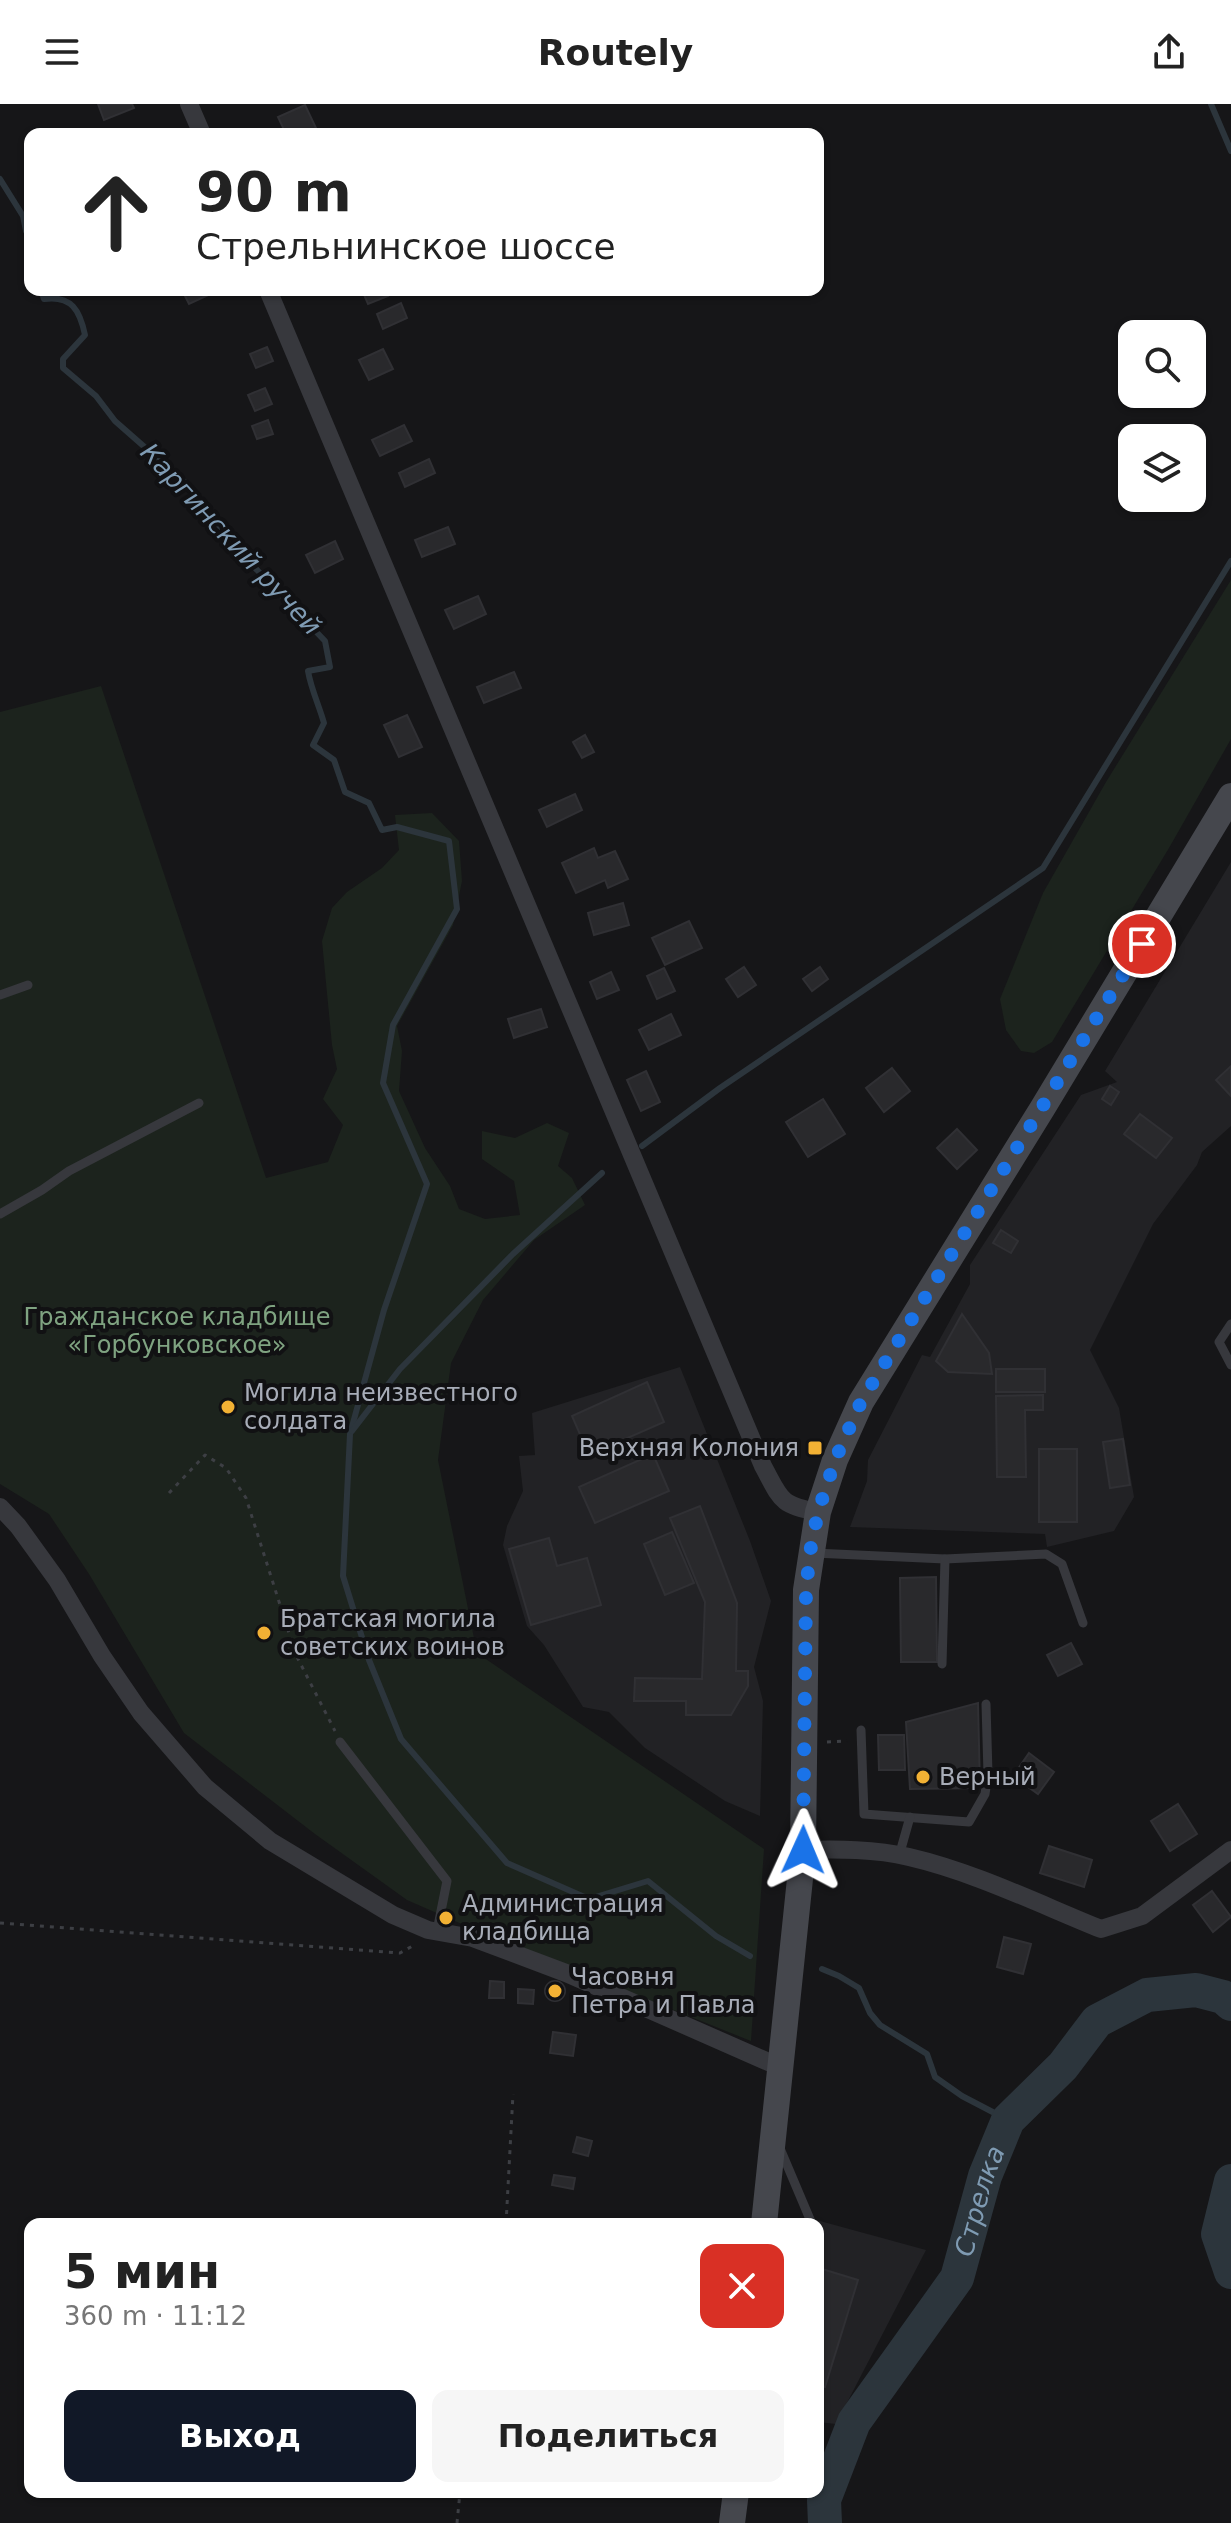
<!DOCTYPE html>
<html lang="ru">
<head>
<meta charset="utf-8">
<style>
	:root { --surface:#fff; --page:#f6f6f6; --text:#222; --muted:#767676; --accent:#111827 }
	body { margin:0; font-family:"DejaVu Sans",sans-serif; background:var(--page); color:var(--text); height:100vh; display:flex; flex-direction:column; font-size:30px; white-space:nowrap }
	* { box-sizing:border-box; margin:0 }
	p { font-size:26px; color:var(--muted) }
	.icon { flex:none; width:44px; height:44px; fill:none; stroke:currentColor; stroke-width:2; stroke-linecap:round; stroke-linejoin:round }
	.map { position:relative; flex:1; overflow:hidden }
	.sheet { position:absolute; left:24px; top:2114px; width:800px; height:280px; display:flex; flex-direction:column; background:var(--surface); border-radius:16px; box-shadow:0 2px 6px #0004 }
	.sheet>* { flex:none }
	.guide { position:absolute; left:24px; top:24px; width:800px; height:168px; border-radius:16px; box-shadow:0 2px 6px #0004; background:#fff; color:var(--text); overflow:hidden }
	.fabs { position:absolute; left:1118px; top:216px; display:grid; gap:16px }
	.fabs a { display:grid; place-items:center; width:88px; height:88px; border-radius:16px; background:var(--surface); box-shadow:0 2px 6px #0004; font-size:40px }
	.pin { position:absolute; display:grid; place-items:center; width:68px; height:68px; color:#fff; margin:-34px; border:4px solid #fff; border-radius:50%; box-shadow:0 2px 8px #0007 }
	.me { position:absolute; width:88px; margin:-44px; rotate:1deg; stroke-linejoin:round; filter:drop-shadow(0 0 6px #0008) }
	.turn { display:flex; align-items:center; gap:28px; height:168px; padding:0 40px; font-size:36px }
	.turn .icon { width:104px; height:104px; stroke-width:2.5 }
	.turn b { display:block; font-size:56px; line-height:68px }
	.round { display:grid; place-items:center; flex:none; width:84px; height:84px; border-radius:16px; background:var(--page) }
	.head { display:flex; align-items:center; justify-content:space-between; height:136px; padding:0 40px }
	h1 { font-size:48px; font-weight:800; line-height:60px }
	.primary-button { display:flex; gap:16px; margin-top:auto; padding:16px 40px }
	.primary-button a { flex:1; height:92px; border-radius:16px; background:var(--accent); color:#fff; font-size:32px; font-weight:800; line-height:92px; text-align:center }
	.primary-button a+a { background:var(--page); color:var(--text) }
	header { display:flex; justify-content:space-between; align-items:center; height:104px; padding:0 40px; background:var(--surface); font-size:36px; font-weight:800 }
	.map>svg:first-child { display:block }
	.built { fill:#222225 }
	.green { fill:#1c231d }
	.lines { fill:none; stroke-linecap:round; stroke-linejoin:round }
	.stream { stroke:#2c353c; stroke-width:6 }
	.river { stroke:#2c353c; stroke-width:34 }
	.building { fill:#29292c; stroke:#303034; stroke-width:2 }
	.path { stroke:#3d3f44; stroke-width:3; stroke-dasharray:4 6; stroke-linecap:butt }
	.service { stroke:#37383d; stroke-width:9 }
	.minor { stroke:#37383d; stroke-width:18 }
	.secondary { stroke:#45474d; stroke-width:26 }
	.route { stroke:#1a73e8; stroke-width:14; stroke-dasharray:0 25.2 }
	.poi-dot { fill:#f2b134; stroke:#111113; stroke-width:3 }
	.labels { text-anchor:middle; stroke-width:8; stroke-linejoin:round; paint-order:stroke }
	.park-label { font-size:24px; fill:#7fa381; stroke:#111113 }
	.poi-label { font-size:24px; fill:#a8adb8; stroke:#111113; text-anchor:start }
	.water-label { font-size:26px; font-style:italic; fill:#7f9bb3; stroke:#111113 }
</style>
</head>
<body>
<header><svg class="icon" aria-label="menu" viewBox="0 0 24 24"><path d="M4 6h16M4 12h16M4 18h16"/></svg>Routely<svg class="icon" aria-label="share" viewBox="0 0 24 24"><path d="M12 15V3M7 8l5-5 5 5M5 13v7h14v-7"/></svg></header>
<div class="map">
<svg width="1231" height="2419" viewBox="0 0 1231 2419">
	<rect width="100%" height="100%" fill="#161618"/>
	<g class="built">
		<path d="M1231,758V1022L1202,1048L1197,1061L1153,1120L1090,1246L1119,1304L1134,1393L1114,1427L1047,1443L1045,1430L850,1423L867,1377L868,1356L922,1251L930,1253L970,1180V1161L1081,991L1117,978L1105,967Z"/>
		<path d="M680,1263L750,1437L771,1497L754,1563L763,1597L760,1712L725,1697L645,1644L609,1608L583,1603L544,1541L527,1522L503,1441L507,1422L523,1387L519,1352L535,1351L532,1309Z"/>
		<path d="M809,2114L926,2146L836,2320L818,2318V2120H808Z"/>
	</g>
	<g class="green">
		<path d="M1231,476V635L1169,744L1052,938L1034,949L1021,947L1006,926L1000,895L1043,789L1106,678Z"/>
		<path d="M101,582L266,1074L328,1058L343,1021L323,995L337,965L332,941L322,837L332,804L347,788L382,764L399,746L395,711L432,709L459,737L462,777L453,821L397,922L402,947L399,987L425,1044L450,1082L459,1105L485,1115L520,1111L514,1077L482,1055V1027L515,1034L547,1019L569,1029L558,1062L572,1074L585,1101L534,1136L483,1196L451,1259L438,1356L477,1549L764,1745L751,1937L496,1835L407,1796L315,1730L184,1629L89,1470L49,1410L0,1380V608Z"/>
	</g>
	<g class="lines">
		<g class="stream">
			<path d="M1211,0L1231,47"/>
			<path d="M0,75L23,112L26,127L30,133"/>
			<path d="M41,186L44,195C72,191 80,207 85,231L63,255V264L96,292L115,317L189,382L237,445L325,537L330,563L308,567C311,585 319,601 324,619L313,641L334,656L345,688L369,699L382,726L397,723L449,737L457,805L393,921L383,979L427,1080L384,1206L350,1330L343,1472L369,1556L401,1635L507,1759L589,1795L648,1777L716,1832L750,1852"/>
			<path d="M642,1042L720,984L1043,764L1231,457"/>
			<path d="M352,1327L400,1265L513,1150L602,1069"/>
			<path d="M822,1865L839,1872L859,1884L870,1909L880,1921L927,1950L935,1973L962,1992L1008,2016"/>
		</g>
		<g class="river">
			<path d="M1231,2077L1218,2130L1231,2168"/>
			<path id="s1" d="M825,2419L824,2396L854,2318L957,2174L985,2072L1008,2016L1063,1962L1097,1917L1147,1891L1196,1886L1223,1893L1231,1900"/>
		</g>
	</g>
	<g class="building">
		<path d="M98,0H132L134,4L104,16Z"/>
		<path d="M305,1L316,24L304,30H286L278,13Z"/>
		<path d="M182,186H219L189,200Z"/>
		<path d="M362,186H385L388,192L368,200Z"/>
		<path d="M401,199L407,214L383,225L377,210Z"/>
		<path d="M267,243L273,257L256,264L250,250Z"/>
		<path d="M383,245L393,265L369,276L359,256Z"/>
		<path d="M265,284L272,300L255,307L248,291Z"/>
		<path d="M268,316L273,330L257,335L252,322Z"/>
		<path d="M404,321L412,337L380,352L372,336Z"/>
		<path d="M429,355L435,369L405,383L399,369Z"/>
		<path d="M448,423L455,440L422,453L415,436Z"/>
		<path d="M335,437L343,455L315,469L306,451Z"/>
		<path d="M478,492L486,510L454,525L445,506Z"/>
		<path d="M514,568L521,584L484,599L477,583Z"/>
		<path d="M407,611L422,643L399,653L384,621Z"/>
		<path d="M585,631L594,648L582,654L573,638Z"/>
		<path d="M575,690L582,706L547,723L539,706Z"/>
		<path d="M594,744L598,754L615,747L628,775L608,784L605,776L576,789L562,759Z"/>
		<path d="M623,799L629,821L594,831L588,809Z"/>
		<path d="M689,817L702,844L665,861L652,834Z"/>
		<path d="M744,863L756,881L738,893L726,875Z"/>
		<path d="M820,863L828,875L812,887L803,875Z"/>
		<path d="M664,864L675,887L657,895L647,872Z"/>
		<path d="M611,868L619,886L597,895L590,878Z"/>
		<path d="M541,905L547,923L514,934L508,915Z"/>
		<path d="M671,910L681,931L649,946L639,926Z"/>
		<path d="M1231,962V992L1216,976Z"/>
		<path d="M892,964L910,987L884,1008L866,984Z"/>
		<path d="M646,967L660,998L641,1007L627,976Z"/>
		<path d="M1110,982L1119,988L1111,1001L1102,995Z"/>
		<path d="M823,995L845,1030L808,1053L786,1018Z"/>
		<path d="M1140,1010L1172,1034L1156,1054L1124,1030Z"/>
		<path d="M957,1025L977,1046L957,1065L937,1044Z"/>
		<path d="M1001,1126L1018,1137L1011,1149L993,1139Z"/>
		<path d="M962,1210L989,1249L992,1270L948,1268L936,1257Z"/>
		<rect x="996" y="1265" width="49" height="23"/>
		<path d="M647,1278L664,1318L589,1351L572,1312Z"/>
		<path d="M1043,1291V1306H1025L1026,1373H997L996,1292Z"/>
		<path d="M1123,1335L1130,1381L1110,1384L1103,1338Z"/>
		<rect x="1039" y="1345" width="38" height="73"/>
		<path d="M653,1350L669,1387L595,1419L579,1383Z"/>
		<path d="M700,1402L737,1499L736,1567H748V1582L731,1611H686V1597H634L635,1574L702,1575L705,1498L670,1414Z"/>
		<path d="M672,1428L694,1479L665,1491L644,1440Z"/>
		<path d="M549,1434L557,1462L587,1454L601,1501L531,1521L509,1445Z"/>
		<path d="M936,1473L937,1558H901L900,1474Z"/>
		<path d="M1071,1539L1082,1560L1058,1572L1047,1551Z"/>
		<path d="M978,1599L980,1684L910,1685L906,1618Z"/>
		<path d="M878,1631H904L905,1666H879Z"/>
		<path d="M1029,1649L1054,1668L1038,1690L1013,1672Z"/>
		<path d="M1178,1700L1197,1730L1170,1747L1151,1717Z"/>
		<path d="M1049,1742L1092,1756L1084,1783L1040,1769Z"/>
		<path d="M1212,1787L1231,1813L1213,1828L1193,1801Z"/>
		<path d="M1004,1833L1031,1840L1023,1870L997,1863Z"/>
		<circle cx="555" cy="1887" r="10"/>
		<path d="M490,1877L504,1878V1894H489Z"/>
		<path d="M518,1885L534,1886L533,1900L518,1899Z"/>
		<path d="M553,1928L576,1931L573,1952L550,1949Z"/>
		<path d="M577,2033L592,2037L588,2052L573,2048Z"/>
		<path d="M554,2071L575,2074L573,2085L552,2081Z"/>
		<path d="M822,2165L858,2176L825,2283L818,2281V2179Z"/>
	</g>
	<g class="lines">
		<g class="path">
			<path d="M169,1389L205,1351L226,1364L246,1394L296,1551L335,1627"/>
			<path d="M827,1638L847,1637"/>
			<path d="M0,1819L400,1849L416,1840"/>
			<path d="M506,2120L513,1990"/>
			<path d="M457,2419L460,2388"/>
		</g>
		<g class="service">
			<path d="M0,891L28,881"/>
			<path d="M0,1110L42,1086L69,1067L199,999"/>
			<path d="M1231,1220L1219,1238L1231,1261"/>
			<path d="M814,1449L945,1455L1046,1450L1062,1460L1083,1519"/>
			<path d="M942,1560L945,1455"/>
			<path d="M861,1626L864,1710L969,1718L985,1690L988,1670L986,1600"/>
			<path d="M340,1638L447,1777L437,1827"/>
			<path d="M899,1752L910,1713"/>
			<path d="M779,2042L812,2120"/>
		</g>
		<g class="minor">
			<path d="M189,0L202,30"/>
			<path d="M268,186L763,1362C781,1395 779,1401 818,1408"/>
			<path d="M0,1403L18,1422L57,1476L102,1552L141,1609L205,1683L270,1737L393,1811L428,1826L473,1834L566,1869L782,1964"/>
			<path d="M803,1746C838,1745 875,1745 909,1753C974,1768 1039,1800 1101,1825L1142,1812L1231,1746"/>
		</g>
		<g class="secondary">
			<path d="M764,2120L803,1746L806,1486L818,1408L835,1356L861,1298L1042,1005L1231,692"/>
			<path d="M732,2419L736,2388"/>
		</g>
	</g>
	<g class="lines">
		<path class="route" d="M803,1746L806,1486L810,1448L818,1408L835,1356L861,1298L1142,840"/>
	</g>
	<g class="poi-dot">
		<circle cx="228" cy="1303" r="8"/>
		<rect x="807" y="1336" width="16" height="16" rx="4"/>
		<circle cx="264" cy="1529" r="8"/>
		<circle cx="923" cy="1673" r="8"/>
		<circle cx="446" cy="1814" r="8"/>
		<circle cx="555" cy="1887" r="8"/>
	</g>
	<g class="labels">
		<g class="park-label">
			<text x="177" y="1221">Гражданское кладбище<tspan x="177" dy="28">«Горбунковское»</tspan></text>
		</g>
		<g class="poi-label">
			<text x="244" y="1297">Могила неизвестного<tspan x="244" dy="28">солдата</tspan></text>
			<text x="799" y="1352" text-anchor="end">Верхняя Колония</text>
			<text x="280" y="1523">Братская могила<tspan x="280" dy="28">советских воинов</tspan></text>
			<text x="939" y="1681">Верный</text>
			<text x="462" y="1808">Администрация<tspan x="462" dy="28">кладбища</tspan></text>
			<text x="571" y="1881">Часовня<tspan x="571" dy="28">Петра и Павла</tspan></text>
		</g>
		<g class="water-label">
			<text transform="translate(231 435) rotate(47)" y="9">Каргинский ручей</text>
			<text dy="9" stroke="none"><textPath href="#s1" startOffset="364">Стрелка</textPath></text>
		</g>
	</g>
</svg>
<div class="fabs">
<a><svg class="icon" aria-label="search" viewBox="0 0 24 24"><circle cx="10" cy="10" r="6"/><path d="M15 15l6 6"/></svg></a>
<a><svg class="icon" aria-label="layers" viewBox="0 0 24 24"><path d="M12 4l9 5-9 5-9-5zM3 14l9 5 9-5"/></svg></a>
</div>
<div class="pin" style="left:1142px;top:840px;background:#d93025"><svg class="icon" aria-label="arrive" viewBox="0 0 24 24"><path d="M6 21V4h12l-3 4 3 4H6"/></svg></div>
<svg class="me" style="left:803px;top:1746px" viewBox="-20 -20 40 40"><path d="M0-17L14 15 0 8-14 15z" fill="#1a73e8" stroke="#fff" stroke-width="4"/></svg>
<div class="guide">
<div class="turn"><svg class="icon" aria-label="ahead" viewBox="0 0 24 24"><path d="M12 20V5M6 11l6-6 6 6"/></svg><div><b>90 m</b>Стрельнинское шоссе</div></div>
</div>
<section class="sheet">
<div class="head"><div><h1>5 мин</h1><p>360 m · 11:12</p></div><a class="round" style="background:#d93025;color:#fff"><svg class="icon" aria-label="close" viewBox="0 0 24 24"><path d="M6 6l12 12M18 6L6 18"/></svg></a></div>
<div class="primary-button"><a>Выход</a><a>Поделиться</a></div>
</section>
</div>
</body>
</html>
